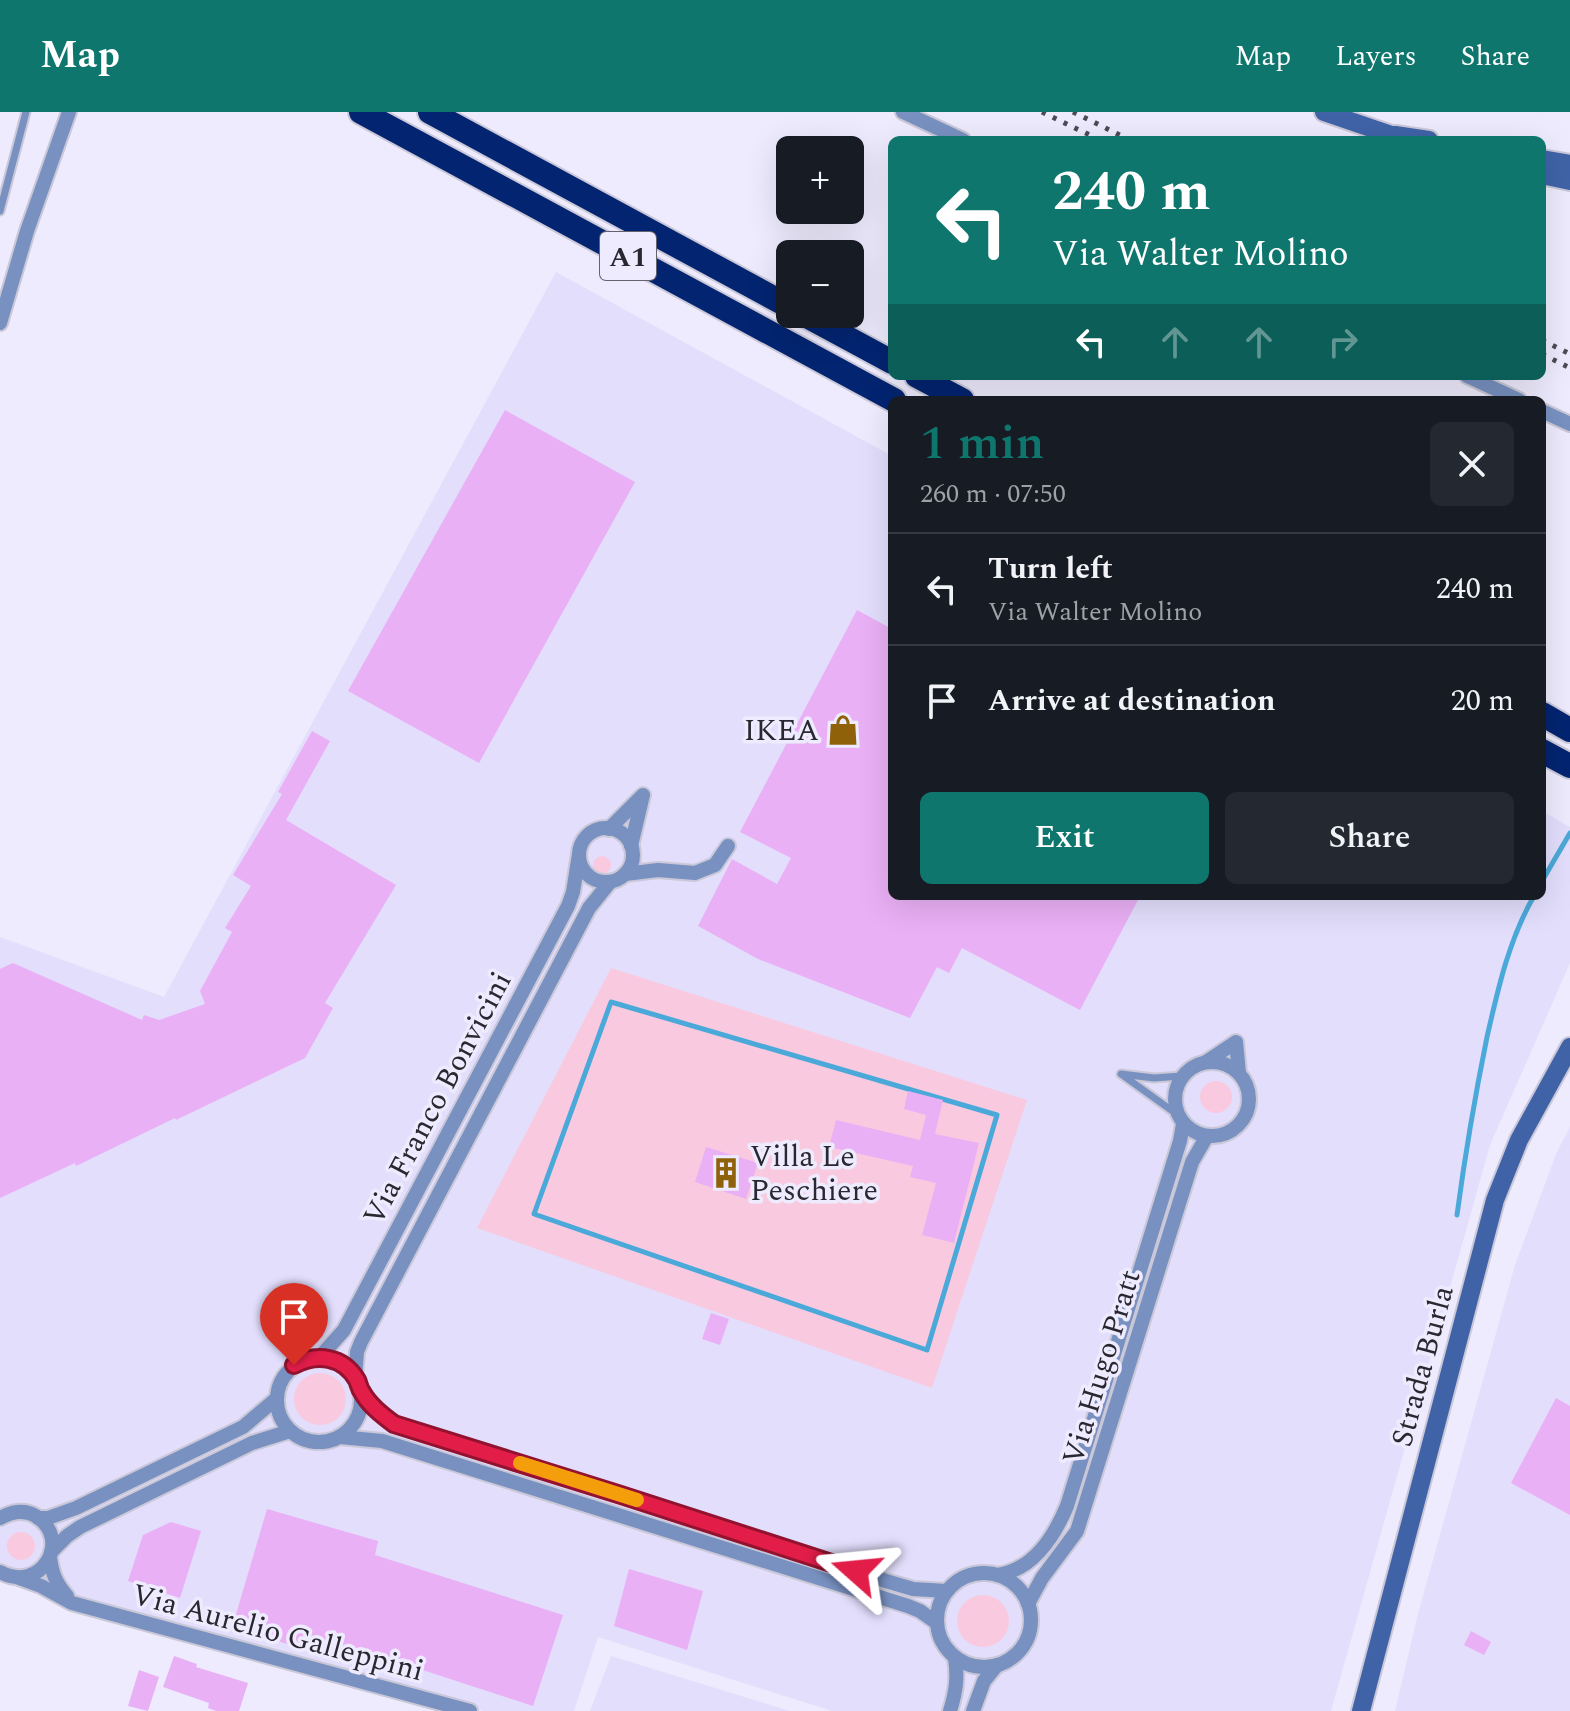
<!DOCTYPE html>
<html lang="en">
<head>
<meta charset="utf-8">
<style>
	:root { --surface:#171b24; --page:#242831; --text:#f1f3f6; --muted:#9ea1a6; --line:#363941; --accent:#0f766e }
	body { margin:0; font-family:Spectral,serif; background:var(--page); color:var(--text); height:100vh; display:flex; flex-direction:column; font-size:30px; white-space:nowrap }
	* { box-sizing:border-box; margin:0 }
	p { font-size:26px; color:var(--muted) }
	.icon { flex:none; width:44px; height:44px; fill:none; stroke:currentColor; stroke-width:2; stroke-linecap:round; stroke-linejoin:round }
	.map { position:relative; flex:1; overflow:hidden }
	.side { position:absolute; left:888px; top:284px; width:658px; height:504px; display:flex; flex-direction:column; background:var(--surface); border-radius:12px; box-shadow:0 8px 32px #0002 }
	.side>* { flex:none }
	.hud { position:absolute; left:888px; top:24px; width:658px; height:244px; border-radius:12px; box-shadow:0 8px 32px #0002; background:#0f766e; color:#fff; overflow:hidden }
	.buttons { position:absolute; left:776px; top:24px; display:grid; gap:16px }
	.buttons a { display:grid; place-items:center; width:88px; height:88px; border-radius:12px; background:var(--surface); box-shadow:0 8px 32px #0002; font-size:40px }
	.pin { position:absolute; display:grid; place-items:center; width:68px; height:68px; color:#fff; margin:-82px -34px; border-radius:50% 50% 50% 0; rotate:-45deg; box-shadow:0 0 8px #0007 }
	.pin .icon { rotate:45deg }
	.me { position:absolute; width:88px; margin:-44px; rotate:288deg; stroke-linejoin:round; filter:drop-shadow(0 0 6px #0008) }
	.turn { display:flex; align-items:center; gap:28px; height:168px; padding:0 32px; font-size:36px }
	.turn .icon { width:104px; height:104px; stroke-width:2.5 }
	.turn b { display:block; font-size:56px; line-height:68px }
	.lanes { display:flex; align-items:center; height:76px; padding:0 32px; background:#0003; justify-content:center; gap:40px; direction:ltr }
	.lanes .off { opacity:.35 }
	.round { display:grid; place-items:center; flex:none; width:84px; height:84px; border-radius:12px; background:var(--page) }
	.head { display:flex; align-items:center; justify-content:space-between; height:136px; padding:0 32px }
	h1 { font-size:48px; font-weight:600; line-height:60px; color:var(--accent) }
	.action { display:flex; gap:16px; margin-top:auto; padding:16px 32px }
	.action a { flex:1; height:92px; border-radius:12px; background:var(--accent); color:#fff; font-size:32px; font-weight:600; line-height:92px; text-align:center }
	.action a+a { background:var(--page); color:var(--text) }
	ul { padding:0; list-style:none }
	li { display:flex; align-items:center; gap:24px; height:112px; padding:0 32px; border-top:2px solid var(--line) }
	li div { flex:1 }
	li b { display:block; font-size:30px }
	li em { font-style:normal }
	header { display:flex; align-items:center; gap:48px; box-sizing:border-box; height:112px; padding:0 40px; background:var(--accent); color:#fff }
	header strong { font-size:38px }
	nav { display:flex; gap:44px; margin-inline-start:auto; font-size:28px }
	.map>svg:first-child { display:block }
	.built { fill:#e2defc }
	.green { fill:#f9cadf }
	.lines { fill:none; stroke-linecap:round; stroke-linejoin:round }
	.stream { stroke:#4ba9d9; stroke-width:5 }
	.building { fill:#eab0f5 }
	.lane-casing { stroke:#cac8d8; stroke-width:11 }
	.street-casing { stroke:#cac8d8; stroke-width:18 }
	.secondary-casing { stroke:#cac8d8; stroke-width:22 }
	.highway-casing { stroke:#cac8d8; stroke-width:28 }
	.lane { stroke:#7891c1; stroke-width:7 }
	.street { stroke:#7891c1; stroke-width:14 }
	.secondary { stroke:#4063a8; stroke-width:18 }
	.highway { stroke:#032471; stroke-width:24 }
	.rail { stroke:#4c4a54; stroke-width:5; stroke-dasharray:4 8; stroke-linecap:butt }
	.route-casing { stroke:#92132f; stroke-width:20 }
	.route { stroke:#e11d48; stroke-width:14 }
	.slow { stroke:#f59e0b; stroke-width:14 }
	.labels { text-anchor:middle; stroke-width:7; stroke-linejoin:round; paint-order:stroke }
	.shield { fill:#edebfd; stroke:#64626e; stroke-width:2 }
	.shield-label { font-size:28px; font-weight:bold; fill:#292730 }
	.poi-label { font-size:30px; fill:#292730; stroke:#edebfd; text-anchor:end }
	.street-label { font-size:30px; fill:#292730; stroke:#edebfd }
</style>
</head>
<body>
<header>
<strong>Map</strong>
<nav><a>Map</a><a>Layers</a><a>Share</a></nav>
</header>
<div class="map">
<svg width="1570" height="1599" viewBox="0 0 1570 1599">
	<rect width="100%" height="100%" fill="#edebfd"/>
	<g class="built">
		<path d="M556,160L892,344V784H1542V699L1570,715V851L1490,1033L1331,1599H832L598,1525L574,1599H484L0,1467V825L164,885Z"/>
		<path d="M1570,1015V1599H1395L1418,1502L1515,1153L1556,1042Z"/>
		<path d="M611,1544L790,1599H590Z"/>
	</g>
	<g class="green">
		<circle cx="602" cy="753" r="9"/>
		<path d="M611,856L1027,988L932,1276L477,1116Z"/>
		<circle cx="1216" cy="985" r="16"/>
		<circle cx="320" cy="1287" r="26"/>
		<circle cx="21" cy="1434" r="14"/>
		<circle cx="983" cy="1509" r="26"/>
	</g>
	<g class="lines">
		<g class="stream">
			<path d="M1542,769L1570,721"/>
			<path d="M611,890L997,1003L927,1238L534,1102Z"/>
			<path d="M1457,1103C1465,1043 1475,984 1487,925C1498,877 1509,827 1534,784"/>
		</g>
	</g>
	<g class="building">
		<path d="M505,298L635,370L479,651L348,579Z"/>
		<path d="M857,498L892,517V784H1140L1080,898L962,836L949,861L937,855L910,906L758,847L698,814L732,747L777,772L791,746L740,720Z"/>
		<path d="M312,619L330,629L286,708L396,773L325,891L333,896L305,946L176,1008L175,1006L76,1054L75,1051L0,1086V857L13,851L142,908L144,903L159,908L205,892L200,879L232,820L225,816L251,774L233,763L282,682L278,680Z"/>
		<path d="M908,979L943,988L935,1022L979,1031L954,1131L922,1123L936,1071L910,1065L913,1054L829,1035L836,1008L920,1028L926,1003L904,997Z"/>
		<path d="M706,1035L758,1051L746,1087L695,1070Z"/>
		<path d="M711,1201L729,1207L720,1233L702,1227Z"/>
		<path d="M1556,1286L1570,1294V1403L1511,1371Z"/>
		<path d="M267,1397L378,1429L375,1443L563,1503L533,1594L346,1533L343,1548L232,1516Z"/>
		<path d="M171,1410L201,1419L180,1486L128,1469L143,1423Z"/>
		<path d="M629,1457L703,1479L687,1538L614,1514Z"/>
		<path d="M1471,1519L1491,1530L1484,1543L1464,1533Z"/>
		<path d="M174,1544L197,1552L196,1555L248,1571L239,1599H216L208,1596L209,1591L163,1575Z"/>
		<path d="M139,1558L159,1565L148,1599L128,1594Z"/>
	</g>
	<g class="lines">
		<defs>
			<g id="lane">
				<path d="M0,99L26,0"/>
				<path d="M1178,1003L1121,962L1154,966L1182,964"/>
			</g>
			<g id="street">
				<path d="M903,0L963,28"/>
				<path d="M0,211L27,119L69,0"/>
				<path d="M1467,264L1519,288"/>
				<path d="M1542,299L1570,312"/>
				<circle cx="606" cy="743" r="27"/>
				<path d="M609,717L643,683L631,734"/>
				<path d="M625,762L658,758L695,761L715,753L728,734"/>
				<path d="M1206,950L1236,930L1239,961"/>
				<circle cx="1212" cy="987" r="37"/>
				<path d="M320,1245L344,1218L568,794L573,780L579,742"/>
				<circle cx="319" cy="1288" r="42"/>
				<path d="M355,1265L357,1240L361,1230L589,796L610,770"/>
				<path d="M361,1279L381,1302L394,1312L621,1383L886,1469L913,1477L946,1479"/>
				<path d="M340,1325L382,1329L908,1494L920,1499L937,1511"/>
				<path d="M0,1406C11,1400 24,1397 36,1404C73,1428 41,1482 0,1460"/>
				<path d="M38,1406H48L76,1396L243,1315L276,1287"/>
				<path d="M51,1440L67,1424L80,1415L252,1331L290,1319"/>
				<path d="M50,1445C52,1462 56,1471 67,1484"/>
				<circle cx="984" cy="1508" r="47"/>
				<path d="M998,1463C1034,1457 1054,1425 1067,1394L1180,1029L1183,1012"/>
				<path d="M19,1466L41,1474L72,1491L470,1599"/>
				<path d="M1028,1492L1042,1466L1077,1419L1192,1050L1207,1024"/>
				<path d="M950,1599C956,1580 958,1565 955,1546"/>
				<path d="M973,1599L984,1569L997,1553"/>
			</g>
			<g id="secondary">
				<path d="M1324,0L1406,28"/>
				<path d="M1395,23L1429,28"/>
				<path d="M1542,47L1570,52"/>
				<path d="M1542,63L1570,69"/>
				<path d="M1361,1599L1495,1088L1519,1028L1570,935"/>
			</g>
			<g id="highway">
				<path d="M361,0L894,288"/>
				<path d="M430,0L790,195"/>
				<path d="M803,202L892,250"/>
				<path d="M917,264L962,288"/>
				<path d="M1542,602L1570,618"/>
				<path d="M1542,639L1570,654"/>
			</g>
		</defs>
		<use href="#lane" class="lane-casing"/>
		<use href="#street" class="street-casing"/>
		<use href="#secondary" class="secondary-casing"/>
		<use href="#highway" class="highway-casing"/>
		<use href="#lane" class="lane"/>
		<use href="#street" class="street"/>
		<use href="#secondary" class="secondary"/>
		<use href="#highway" class="highway"/>
		<g class="rail">
			<path d="M1042,0L1100,28"/>
			<path d="M1073,0L1130,28"/>
			<path d="M1542,228L1570,242"/>
			<path d="M1542,242L1570,256"/>
		</g>
	</g>
	<g class="lines">
		<defs>
			<path id="route" d="M294,1253C317,1241 343,1244 357,1268C359,1272 359,1276 362,1280C369,1293 382,1303 394,1312L621,1383L856,1459"/>
		</defs>
		<use href="#route" class="route-casing"/>
		<use href="#route" class="route"/>
		<path class="slow" d="M520,1351L637,1388"/>
	</g>
	<defs>
		<symbol id="shop-bare" viewBox="-9 -9 18 18"><path d="M-5-2.5h2.3a2.7 3.5 0 0 1 5.4 0H5L5.5 6h-11ZM-1.5-2.5h3a1.5 2.3 0 0 0-3 0Z" fill="#8f620a" stroke="#edebfd" stroke-width="2.5" paint-order="stroke"/></symbol>
		<symbol id="building-bare" viewBox="-9 -9 18 18"><path d="M-4-6H4V6H1V3H-1V6H-4ZM-2.5-4.3h1.7v1.8h-1.7ZM.8-4.3h1.7v1.8H.8ZM-2.5-1h1.7V.8h-1.7ZM.8-1h1.7V.8H.8Z" fill="#8f620a" stroke="#edebfd" stroke-width="2.5" paint-order="stroke"/></symbol>
	</defs>
	<g fill-rule="evenodd">
		<use href="#shop-bare" x="821" y="596" width="44" height="44"/>
		<use href="#building-bare" x="704" y="1039" width="44" height="44"/>
	</g>
	<g class="labels">
		<rect class="shield" x="600" y="120" width="56" height="48" rx="6"/>
		<g class="shield-label">
			<text x="628" y="154">A1</text>
		</g>
		<g class="poi-label">
			<text x="819" y="628">IKEA</text>
			<text x="750" y="1054" text-anchor="start">Villa Le<tspan x="750" dy="34">Peschiere</tspan></text>
		</g>
		<g class="street-label">
			<text transform="translate(437 986) rotate(-62)" y="10">Via Franco Bonvicini</text>
			<text transform="translate(1422 1254) rotate(-75)" y="10">Strada Burla</text>
			<text transform="translate(1101 1255) rotate(-73)" y="10">Via Hugo Pratt</text>
			<text transform="translate(278 1520) rotate(15)" y="10">Via Aurelio Galleppini</text>
		</g>
	</g>
</svg>
<div class="buttons">
<a>+</a>
<a>−</a>
</div>
<div class="pin" style="left:294px;top:1253px;background:#d93025"><svg class="icon" aria-label="arrive" viewBox="0 0 24 24"><path d="M6 21V4h12l-3 4 3 4H6"/></svg></div>
<svg class="me" style="left:856px;top:1459px" viewBox="-20 -20 40 40"><path d="M0-17L14 15 0 8-14 15z" fill="#e11d48" stroke="#fff" stroke-width="4"/></svg>
<div class="hud">
<div class="turn"><svg class="icon" aria-label="left" viewBox="0 0 24 24"><path d="M17 20v-9H6M10 6l-5 5 5 5"/></svg><div><b>240 m</b>Via Walter Molino</div></div>
<div class="lanes"><svg class="icon" aria-label="left" viewBox="0 0 24 24"><path d="M17 20v-9H6M10 6l-5 5 5 5"/></svg><svg class="icon off" aria-label="ahead" viewBox="0 0 24 24"><path d="M12 20V5M6 11l6-6 6 6"/></svg><svg class="icon off" aria-label="ahead" viewBox="0 0 24 24"><path d="M12 20V5M6 11l6-6 6 6"/></svg><svg class="icon off" aria-label="right" viewBox="0 0 24 24"><path d="M7 20v-9h11M14 6l5 5-5 5"/></svg></div>
</div>
<section class="side">
<div class="head"><div><h1>1 min</h1><p>260 m · 07:50</p></div><a class="round"><svg class="icon" aria-label="close" viewBox="0 0 24 24"><path d="M6 6l12 12M18 6L6 18"/></svg></a></div>
<ul>
<li><svg class="icon" aria-label="left" viewBox="0 0 24 24"><path d="M17 20v-9H6M10 6l-5 5 5 5"/></svg><div><b>Turn left</b><p>Via Walter Molino</p></div><em>240 m</em></li>
<li><svg class="icon" aria-label="arrive" viewBox="0 0 24 24"><path d="M6 21V4h12l-3 4 3 4H6"/></svg><div><b>Arrive at destination</b></div><em>20 m</em></li>
</ul>
<div class="action"><a>Exit</a><a>Share</a></div>
</section>
</div>
</body>
</html>
